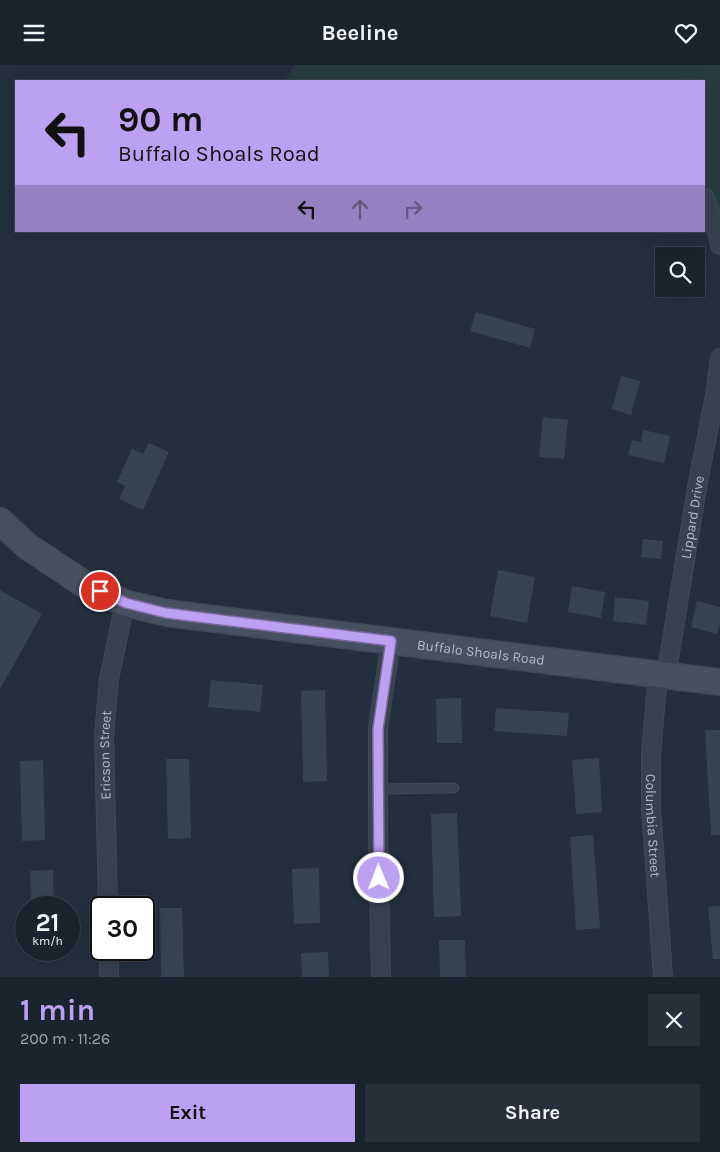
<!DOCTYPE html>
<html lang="en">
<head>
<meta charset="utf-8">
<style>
	:root { --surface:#1b232e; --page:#282f3a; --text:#f1f3f6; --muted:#a0a4aa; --line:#39404a; --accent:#bca0f2 }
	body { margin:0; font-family:Karla,sans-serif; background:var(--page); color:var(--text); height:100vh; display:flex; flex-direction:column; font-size:19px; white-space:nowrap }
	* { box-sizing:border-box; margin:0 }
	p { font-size:16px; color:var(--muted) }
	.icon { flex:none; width:28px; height:28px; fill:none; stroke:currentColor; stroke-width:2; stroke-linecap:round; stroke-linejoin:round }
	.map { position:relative; height:912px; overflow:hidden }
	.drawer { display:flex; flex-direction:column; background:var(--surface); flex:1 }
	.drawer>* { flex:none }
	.banner { position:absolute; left:15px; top:15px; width:690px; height:152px; border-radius:0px; box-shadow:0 5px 20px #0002,0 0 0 1px var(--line); background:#bca0f2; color:#111; overflow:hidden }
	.controls { position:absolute; left:655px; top:182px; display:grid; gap:10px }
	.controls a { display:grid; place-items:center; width:50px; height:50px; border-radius:0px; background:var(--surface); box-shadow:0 5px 20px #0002,0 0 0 1px var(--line); font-size:25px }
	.speed { position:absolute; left:15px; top:831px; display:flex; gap:10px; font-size:25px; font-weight:700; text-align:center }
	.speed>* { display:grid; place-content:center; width:65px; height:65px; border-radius:50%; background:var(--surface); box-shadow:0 5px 20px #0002,0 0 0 1px var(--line); line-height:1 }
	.speed small { font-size:12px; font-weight:400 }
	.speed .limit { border:2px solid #111; border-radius:8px; background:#fff; color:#111 }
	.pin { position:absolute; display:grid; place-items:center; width:42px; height:42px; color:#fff; margin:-21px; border:2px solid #fff; border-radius:50%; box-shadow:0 1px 5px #0007 }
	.me { position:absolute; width:55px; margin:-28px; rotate:359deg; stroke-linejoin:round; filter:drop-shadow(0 0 4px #0008) }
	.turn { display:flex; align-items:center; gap:18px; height:105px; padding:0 20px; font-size:22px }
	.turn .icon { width:65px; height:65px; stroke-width:2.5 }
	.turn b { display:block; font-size:35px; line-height:42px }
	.lanes { display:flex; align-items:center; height:48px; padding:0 20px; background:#0003; justify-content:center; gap:25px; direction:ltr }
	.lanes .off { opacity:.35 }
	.round { display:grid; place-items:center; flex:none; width:52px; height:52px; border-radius:0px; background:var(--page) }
	.head { display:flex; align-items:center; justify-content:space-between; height:85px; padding:0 20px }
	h1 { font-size:30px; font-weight:700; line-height:38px; color:var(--accent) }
	.primary-button { display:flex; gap:10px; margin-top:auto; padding:10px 20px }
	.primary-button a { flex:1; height:58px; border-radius:0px; background:var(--accent); color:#111; font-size:20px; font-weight:700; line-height:58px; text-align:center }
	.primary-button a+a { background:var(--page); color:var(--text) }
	header { display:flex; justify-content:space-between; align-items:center; height:65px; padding:0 20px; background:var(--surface); font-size:22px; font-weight:700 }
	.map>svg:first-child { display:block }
	.green { fill:#263c3f }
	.building { fill:#364354 }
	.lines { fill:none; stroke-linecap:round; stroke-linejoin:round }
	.lane-casing { stroke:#414a57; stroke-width:11 }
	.street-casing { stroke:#414a57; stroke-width:20 }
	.secondary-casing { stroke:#414a57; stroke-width:28 }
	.lane { stroke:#38414e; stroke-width:9 }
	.street { stroke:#38414e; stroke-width:18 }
	.secondary { stroke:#465061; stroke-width:25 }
	.route-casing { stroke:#7a689d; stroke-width:12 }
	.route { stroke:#bca0f2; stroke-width:9 }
	.labels { text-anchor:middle; stroke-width:5; stroke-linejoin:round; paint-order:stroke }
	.street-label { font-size:14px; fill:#b4bcc9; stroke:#1d2633 }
</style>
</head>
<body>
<header><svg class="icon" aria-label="menu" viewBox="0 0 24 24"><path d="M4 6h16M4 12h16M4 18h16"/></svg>Beeline<svg class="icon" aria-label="heart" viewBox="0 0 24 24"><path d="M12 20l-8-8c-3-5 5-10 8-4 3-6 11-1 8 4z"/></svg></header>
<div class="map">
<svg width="720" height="912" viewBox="0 0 720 912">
	<rect width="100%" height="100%" fill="#242f3e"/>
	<path class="green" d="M295,0H720V180L704,132V16H284Z"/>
	<g class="building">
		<path d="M476,247L535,264L530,283L470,266Z"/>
		<path d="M621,311L640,316L631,350L612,344Z"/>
		<path d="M543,352L568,355L564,394L539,392Z"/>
		<path d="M643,365L670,371L664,398L628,390L632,375L641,377Z"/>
		<path d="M149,378L169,387L143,445L119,434L125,421L117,417L132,384L143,389Z"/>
		<path d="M643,474L663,476L661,494L641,492Z"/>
		<path d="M498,505L535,512L527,558L490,551Z"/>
		<path d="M572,521L605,527L601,553L568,547Z"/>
		<path d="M0,525L42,549L0,624Z"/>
		<path d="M615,532L649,536L646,560L613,556Z"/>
		<path d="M697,536L720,542V558L717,569L691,562Z"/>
		<path d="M211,615L263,620L260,647L208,642Z"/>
		<path d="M325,625L327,716L303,717L301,626Z"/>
		<path d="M461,633L462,678H437L436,634Z"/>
		<path d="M496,643L569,648L567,671L494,666Z"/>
		<path d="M705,665H720V770H711Z"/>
		<path d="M599,693L602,747L576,749L572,695Z"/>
		<path d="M166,694H189L191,773L168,774Z"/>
		<path d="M43,695L45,775L22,776L20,696Z"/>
		<path d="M457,748L461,851L434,852L431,749Z"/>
		<path d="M593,770L600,863L576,865L570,772Z"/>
		<path d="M319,803L320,858L294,859L292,804Z"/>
		<path d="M53,805L54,842H31L30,806Z"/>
		<path d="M720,841V894H713L708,842Z"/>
		<path d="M160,843H182L184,912H161Z"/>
		<path d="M439,875H465L466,912H440Z"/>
		<path d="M328,887L329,912H302L301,888Z"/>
	</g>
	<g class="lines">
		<defs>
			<path id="lane" d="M378,724L454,723"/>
			<g id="street">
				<path d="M704,132L714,155L720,180"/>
				<path id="s1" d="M658,610L651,689V743L663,912"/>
				<path id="s2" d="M666,611L698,417L715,331L720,293"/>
				<path id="s3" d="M108,842L104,671L109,614L125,538"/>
				<path d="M109,885V912"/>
				<path d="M381,912L378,773V663L391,576"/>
			</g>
			<g id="secondary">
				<path id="s4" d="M0,456L27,481L87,521L125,538L167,548L720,617"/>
			</g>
		</defs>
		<use href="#lane" class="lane-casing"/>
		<use href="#street" class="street-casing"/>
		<use href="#secondary" class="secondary-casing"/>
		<use href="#lane" class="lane"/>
		<use href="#street" class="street"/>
		<use href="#secondary" class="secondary"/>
	</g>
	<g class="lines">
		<defs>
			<path id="route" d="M100,526L126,538L166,548L391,576L378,664L379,813"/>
		</defs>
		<use href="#route" class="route-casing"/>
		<use href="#route" class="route"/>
	</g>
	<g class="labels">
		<g class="street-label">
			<text dy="5" stroke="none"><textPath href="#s2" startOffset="161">Lippard Drive</textPath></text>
			<text dy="5" stroke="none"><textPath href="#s4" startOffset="510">Buffalo Shoals Road</textPath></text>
			<text dy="5" stroke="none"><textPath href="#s3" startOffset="152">Ericson Street</textPath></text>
			<text dy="5" stroke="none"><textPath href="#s1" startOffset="151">Columbia Street</textPath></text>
		</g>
	</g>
</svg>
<div class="controls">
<a><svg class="icon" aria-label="search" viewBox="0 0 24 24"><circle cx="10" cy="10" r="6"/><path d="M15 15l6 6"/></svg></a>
</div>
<div class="speed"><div>21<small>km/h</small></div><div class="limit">30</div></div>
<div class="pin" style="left:100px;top:526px;background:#d93025"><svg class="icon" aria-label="arrive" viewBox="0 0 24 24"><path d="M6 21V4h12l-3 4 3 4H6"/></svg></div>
<svg class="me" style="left:379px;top:813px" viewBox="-20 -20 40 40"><circle r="17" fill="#bca0f2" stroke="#fff" stroke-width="3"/><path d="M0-11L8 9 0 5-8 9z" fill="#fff"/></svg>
<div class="banner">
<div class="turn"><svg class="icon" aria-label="left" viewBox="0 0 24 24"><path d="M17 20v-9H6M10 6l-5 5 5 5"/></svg><div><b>90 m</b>Buffalo Shoals Road</div></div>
<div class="lanes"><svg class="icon" aria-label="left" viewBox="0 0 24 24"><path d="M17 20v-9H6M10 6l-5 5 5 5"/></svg><svg class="icon off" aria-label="ahead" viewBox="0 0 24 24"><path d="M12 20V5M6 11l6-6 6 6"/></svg><svg class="icon off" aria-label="right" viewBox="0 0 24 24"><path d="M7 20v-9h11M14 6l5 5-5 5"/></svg></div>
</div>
</div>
<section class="drawer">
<div class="head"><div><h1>1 min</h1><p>200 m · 11:26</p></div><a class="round"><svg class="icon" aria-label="close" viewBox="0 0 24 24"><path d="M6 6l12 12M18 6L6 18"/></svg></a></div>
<div class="primary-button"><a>Exit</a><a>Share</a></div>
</section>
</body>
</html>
